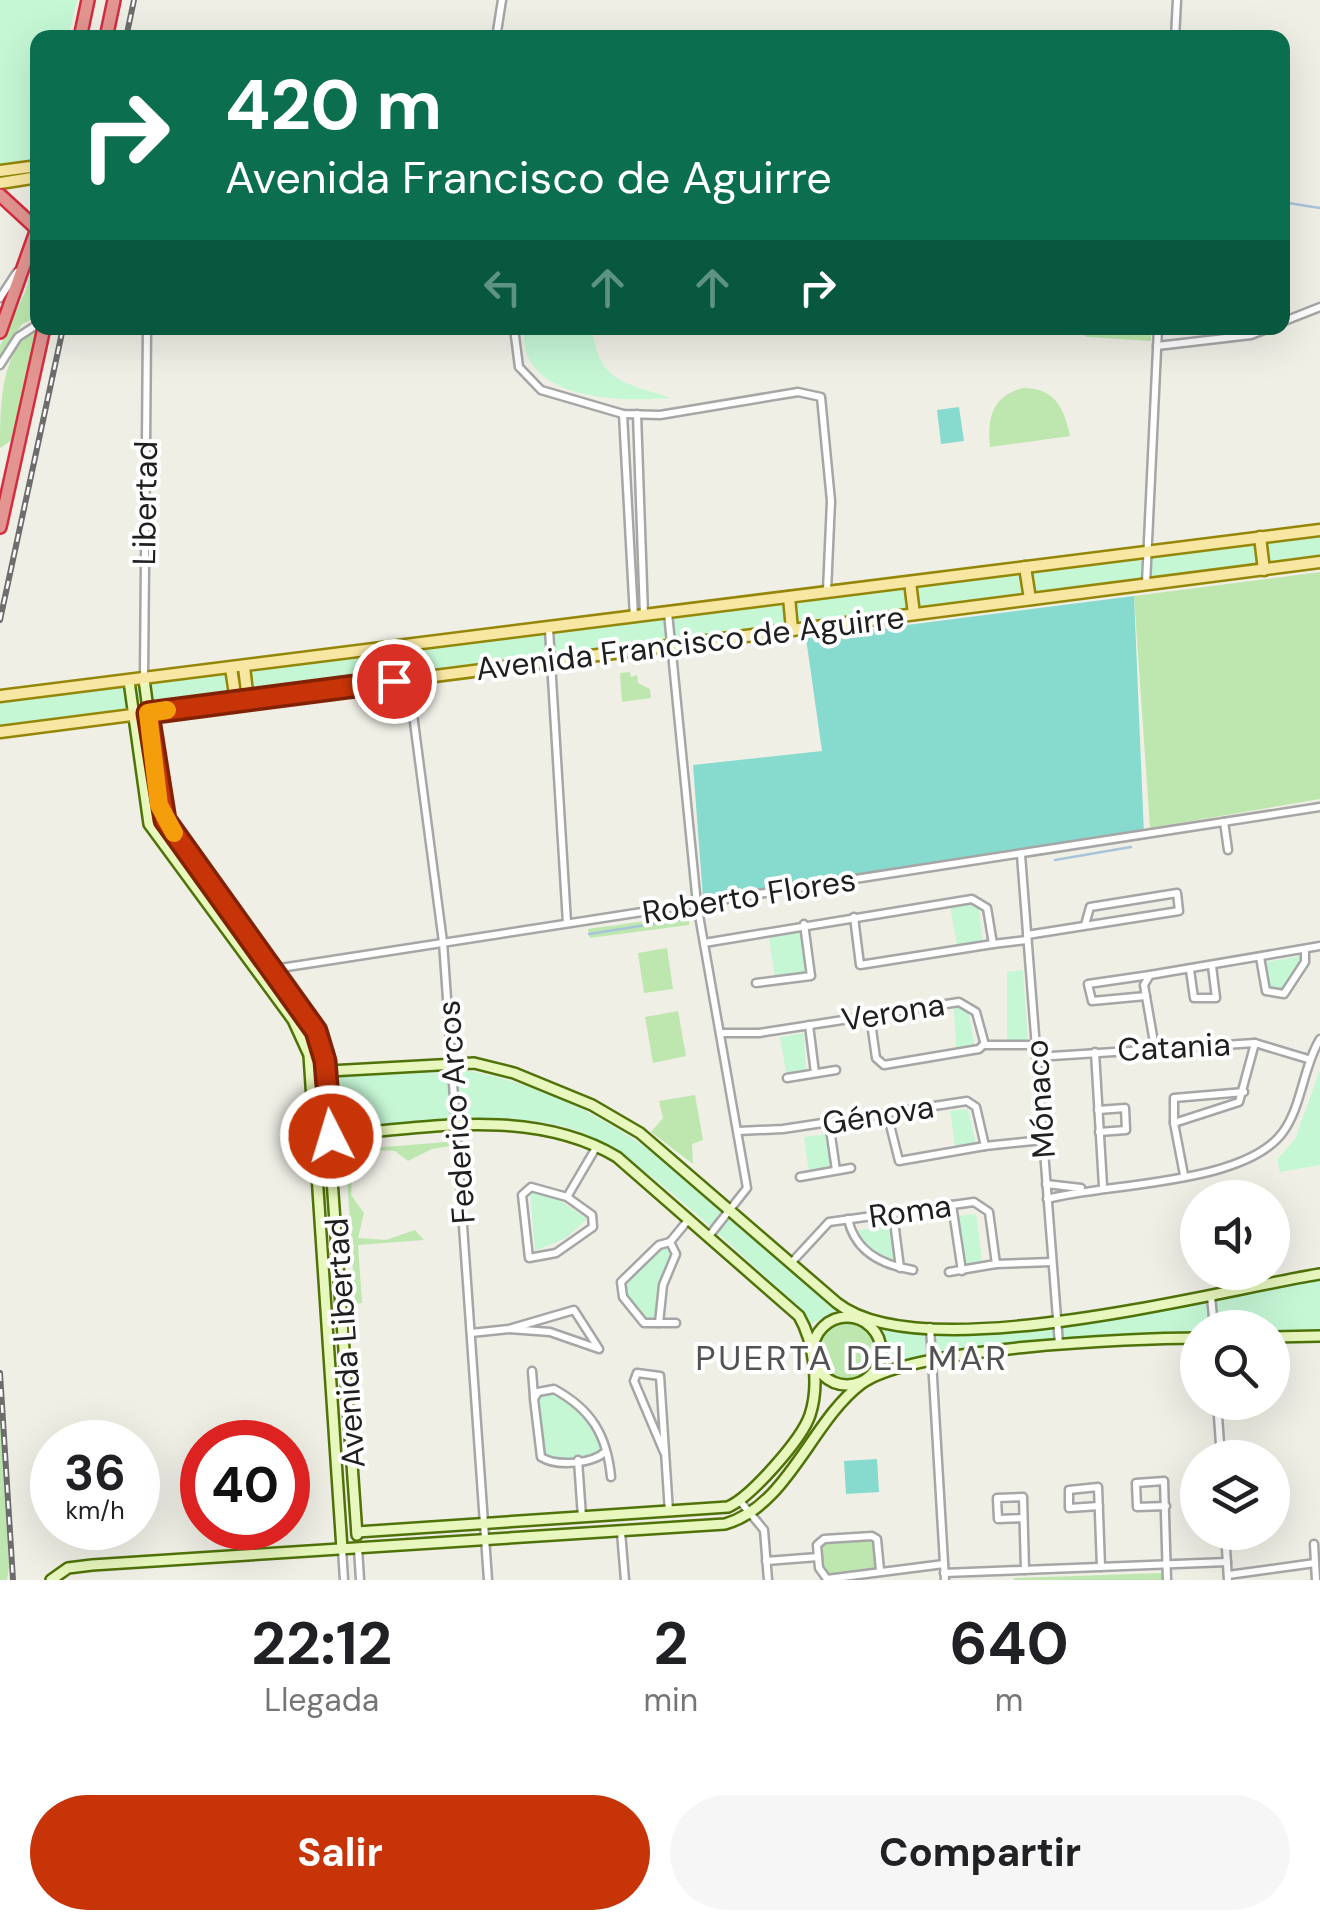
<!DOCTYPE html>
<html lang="es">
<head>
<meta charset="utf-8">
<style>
	:root { --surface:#fff; --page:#f6f6f6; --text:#202124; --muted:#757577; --accent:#c63408 }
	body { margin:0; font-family:"DM Sans",sans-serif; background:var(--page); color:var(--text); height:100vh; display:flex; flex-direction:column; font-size:38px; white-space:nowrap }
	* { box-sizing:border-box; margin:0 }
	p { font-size:32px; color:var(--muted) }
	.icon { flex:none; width:55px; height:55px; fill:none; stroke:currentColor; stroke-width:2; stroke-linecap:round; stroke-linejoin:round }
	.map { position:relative; height:1580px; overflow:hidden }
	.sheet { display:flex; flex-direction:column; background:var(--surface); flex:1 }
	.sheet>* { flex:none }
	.banner { position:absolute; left:30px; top:30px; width:1260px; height:305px; border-radius:20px; box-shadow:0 10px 40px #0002; background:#0b6e4f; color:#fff; overflow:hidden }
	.controls { position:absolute; left:1180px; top:1180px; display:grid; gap:20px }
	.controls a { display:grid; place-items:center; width:110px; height:110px; border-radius:50%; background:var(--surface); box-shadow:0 10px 40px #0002; font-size:50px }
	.speed { position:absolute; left:30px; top:1420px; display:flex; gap:20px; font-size:50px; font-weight:700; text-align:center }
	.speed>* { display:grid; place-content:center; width:130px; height:130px; border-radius:50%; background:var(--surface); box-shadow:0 10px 40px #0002; line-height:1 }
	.speed small { font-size:25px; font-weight:400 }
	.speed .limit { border:15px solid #d22; background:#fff; color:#111 }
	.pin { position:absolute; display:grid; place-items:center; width:85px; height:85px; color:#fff; margin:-42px; border:5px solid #fff; border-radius:50%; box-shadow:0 2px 10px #0007 }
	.me { position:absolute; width:110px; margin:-55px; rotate:355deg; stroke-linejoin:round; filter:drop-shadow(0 0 8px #0008) }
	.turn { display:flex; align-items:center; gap:35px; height:210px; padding:0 30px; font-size:45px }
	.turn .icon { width:130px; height:130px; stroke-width:2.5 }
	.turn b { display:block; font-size:70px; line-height:85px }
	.lanes { display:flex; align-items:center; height:95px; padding:0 30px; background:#0003; justify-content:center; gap:50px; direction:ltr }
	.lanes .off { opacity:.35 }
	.eta { display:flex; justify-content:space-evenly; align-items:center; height:170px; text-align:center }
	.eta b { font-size:60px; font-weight:700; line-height:70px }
	.cta { display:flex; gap:20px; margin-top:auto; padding:20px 30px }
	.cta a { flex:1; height:115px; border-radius:60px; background:var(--accent); color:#fff; font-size:40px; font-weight:700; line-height:115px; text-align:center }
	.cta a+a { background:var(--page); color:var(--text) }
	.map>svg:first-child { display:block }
	.grass { fill:#bde7ae }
	.park { fill:#c5f7d5 }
	.pitch { fill:#87dbce }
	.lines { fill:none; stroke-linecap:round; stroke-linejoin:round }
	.stream { stroke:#a8c4db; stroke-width:2.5 }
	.street-casing { stroke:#a6a6a6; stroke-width:11 }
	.secondary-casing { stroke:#507309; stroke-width:14 }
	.primary-casing { stroke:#948606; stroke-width:15 }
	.highway-casing { stroke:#d42d40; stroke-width:16 }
	.street { stroke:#fff; stroke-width:6 }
	.secondary { stroke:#e7f7bd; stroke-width:9 }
	.primary { stroke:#f8e7a3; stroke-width:10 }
	.highway { stroke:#e39591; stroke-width:11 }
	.rail-casing { stroke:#6d6d6d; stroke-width:6 }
	.rail { stroke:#fff; stroke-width:2.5; stroke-dasharray:8; stroke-linecap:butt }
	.route-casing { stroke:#812205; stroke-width:25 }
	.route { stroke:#c63408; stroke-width:18 }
	.slow { stroke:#f59e0b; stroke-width:18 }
	.labels { text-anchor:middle; stroke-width:8; stroke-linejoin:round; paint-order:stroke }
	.street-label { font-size:32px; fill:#1f1f1f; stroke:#fff }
	.neighbourhood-label { font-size:35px; letter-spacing:2.5px; fill:#525252; stroke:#fff }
</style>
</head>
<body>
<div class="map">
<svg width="1320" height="1580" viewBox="0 0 1320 1580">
	<rect width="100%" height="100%" fill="#f0efe6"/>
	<g class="grass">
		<path d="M37,243V317L22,324L0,356V346L26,290Z"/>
		<path d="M1074,328H1151V341L1087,337Z"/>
		<path d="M37,329L12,440L0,448C0,407 0,349 37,329Z"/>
		<path d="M1023,388C1055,388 1064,408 1070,436L990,447C987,418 992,396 1023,388Z"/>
		<path d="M1320,572V799L1150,828L1134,596Z"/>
		<path d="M630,672L631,677L637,675L638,683L650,689L651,698L622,702L620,673Z"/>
		<path d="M689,915V925L590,938L588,929Z"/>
		<path d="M667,948L673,989L644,993L638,953Z"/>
		<path d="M678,1011L686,1056L653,1063L645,1017Z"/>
		<path d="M695,1095L703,1140L692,1144L693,1164L651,1132L663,1118L659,1101Z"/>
		<path d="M447,1142L450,1146L432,1149L408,1161L395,1151L373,1150L353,1165L351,1195L364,1213L358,1238L386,1240L415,1230L424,1240L358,1245L362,1303L355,1304L346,1160L358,1149Z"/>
		<circle cx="848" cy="1351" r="29"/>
		<path d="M0,1405L9,1567L7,1580H0Z"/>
		<path d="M824,1539H877L880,1570L827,1579L822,1575L817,1545Z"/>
		<path d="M1162,1573L1163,1580H1013L1015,1578Z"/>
	</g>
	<g class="park">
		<path d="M0,0H77L68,37L38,38L37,162L0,168Z"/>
		<path d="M523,328H592C599,382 623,382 671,398C630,401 551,402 529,359C524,350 524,338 523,328Z"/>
		<path d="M1320,533V560L0,728V701Z"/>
		<path d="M972,903L979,910L983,942L957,946L950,906Z"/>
		<path d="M799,928L806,972L775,977L768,933Z"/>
		<path d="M1300,956L1301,961L1282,990L1270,987L1266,962Z"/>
		<path d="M1023,970L1028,1041L1007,1042V972Z"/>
		<path d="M967,1006L975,1047L956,1050L954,1008Z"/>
		<path d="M804,1033L806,1075L787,1078L780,1037Z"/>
		<path d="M1320,1070V1165L1280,1172L1277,1160L1295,1139Z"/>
		<path d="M469,1071C598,1095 680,1170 776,1253C795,1269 827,1289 838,1309L810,1325L798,1306C743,1258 634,1147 569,1128C499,1108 411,1127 340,1133L335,1077Z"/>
		<path d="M968,1109L977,1149L956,1152L950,1111Z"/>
		<path d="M828,1134L834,1169L809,1174L804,1137Z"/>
		<path d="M530,1190L555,1197L587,1219L566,1238L535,1251Z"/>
		<path d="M976,1214L983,1266L965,1268L959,1216Z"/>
		<path d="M893,1225L898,1266L883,1262L855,1239V1231Z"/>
		<path d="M670,1244L674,1254L657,1321H645L625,1296L623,1282L660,1246Z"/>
		<path d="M1320,1278V1334L1273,1335L1272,1328H1198L1197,1335L1032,1342L884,1367L888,1348L878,1329L1049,1327L1157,1312Z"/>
		<path d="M553,1391L590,1418L604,1450C589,1462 560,1462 543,1456L536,1399L539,1393Z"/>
	</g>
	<g class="pitch">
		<path d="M959,407L964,441L941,444L937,410Z"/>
		<path d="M1134,596L1144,835L703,898L693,765L822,751L806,638Z"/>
		<path d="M877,1459L879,1492L846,1494L844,1461Z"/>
	</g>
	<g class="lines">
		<g class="stream">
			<path d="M1282,202L1320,208"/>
			<path d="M1055,860L1131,847"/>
			<path d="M589,934L691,918"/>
		</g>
		<defs>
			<g id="street">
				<path d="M496,38L502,0"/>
				<path d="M1175,38L1177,0"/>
				<path d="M0,298L17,272"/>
				<path d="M1282,322L1320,307"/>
				<path d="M514,328L519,367L541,390L623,414L660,415L798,392L821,397L831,501L827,591"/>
				<path d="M1157,346L1251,335L1269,328"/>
				<path d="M0,365L18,337L38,324"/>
				<path d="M623,414L634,617"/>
				<path d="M637,414L644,615"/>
				<path d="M1146,584L1158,328"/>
				<path d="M668,613L697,904L747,1188L709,1236"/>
				<path d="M549,629L567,923"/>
				<path d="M404,646L443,942L488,1580"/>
				<path d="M144,678L147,328"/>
				<path d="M1224,822L1228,850"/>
				<path d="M1021,855L1059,1344"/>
				<path d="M854,917L860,965L993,944"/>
				<path d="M1027,935L1179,911L1177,893L1090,907L1085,925"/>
				<path d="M704,943L972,899L987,908L993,944L1027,940"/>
				<path d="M1260,957L1266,991L1284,994L1305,962V949"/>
				<path d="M274,969L1320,807"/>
				<path d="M1190,970L1194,998H1216L1212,966"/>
				<path d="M756,983L811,976L804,924"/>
				<path d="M1146,996L1092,1001L1088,984L1150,975"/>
				<path d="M870,1015L876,1058L884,1065L979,1049L984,1044"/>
				<path d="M809,1025L815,1073"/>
				<path d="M721,1033H759L959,1002L976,1012L985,1045H1036"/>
				<path d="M1155,1048L1144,985L1150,975L1320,946"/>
				<path d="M1095,1052L1103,1186"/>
				<path d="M1036,1057L1255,1043L1308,1059"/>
				<path d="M787,1078L836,1070"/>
				<path d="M1098,1110L1125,1108L1126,1130L1099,1132"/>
				<path d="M887,1113L899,1161L985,1146"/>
				<path d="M829,1122L836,1170"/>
				<path d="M1174,1123V1098L1244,1092"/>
				<path d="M738,1131L783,1129L967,1101L976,1107L985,1146L1043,1140"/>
				<path d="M1184,1175L1174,1123L1239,1102L1255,1043"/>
				<path d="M800,1177L851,1168"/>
				<path d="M1046,1184L1081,1188"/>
				<path d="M531,1187L567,1197L592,1215L593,1227L556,1253L529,1258L522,1195Z"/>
				<path d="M567,1197L597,1146"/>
				<path d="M1047,1199C1108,1183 1245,1185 1283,1132C1302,1106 1303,1067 1320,1039"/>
				<path d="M952,1205L962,1271"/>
				<path d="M893,1213L900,1268"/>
				<path d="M848,1219C855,1252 882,1265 913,1270"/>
				<path d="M670,1242L676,1254L663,1285L659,1323H644L623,1297L621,1282L659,1245Z"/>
				<path d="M670,1242L689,1219"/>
				<path d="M792,1262L829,1222L974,1202L989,1212L996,1264L1052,1262"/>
				<path d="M949,1272L996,1264"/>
				<path d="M1211,1296L1214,1328"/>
				<path d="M659,1323H676"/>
				<path d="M930,1327L945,1580"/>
				<path d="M471,1333L509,1329L574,1310L599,1349L550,1332L509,1329"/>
				<path d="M532,1371L534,1397"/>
				<path d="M1217,1402L1221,1458"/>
				<path d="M606,1451C593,1464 557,1467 541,1457L534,1399L538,1392L554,1389C591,1409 607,1435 611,1477"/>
				<path d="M664,1452L634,1381L637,1373L660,1376L669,1512"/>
				<path d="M578,1460L582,1517"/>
				<path d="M740,1501L764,1530L768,1580"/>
				<path d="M1099,1506L1069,1508V1490L1098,1487L1101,1567"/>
				<path d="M1166,1506L1137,1507L1136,1483L1164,1481L1167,1580"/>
				<path d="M1023,1518L998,1519L997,1498L1023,1497L1025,1570"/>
				<path d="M621,1532L625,1580"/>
				<path d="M1225,1532L1228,1580"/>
				<path d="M1314,1544L1316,1580"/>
				<path d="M358,1548L360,1580"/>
				<path d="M342,1549L344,1580"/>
				<path d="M818,1557L817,1545L824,1539L872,1536L877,1539L880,1570"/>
				<path d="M766,1561L818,1557L819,1568L827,1579L944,1564"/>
				<path d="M944,1573L1227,1562"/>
				<path d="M1228,1575L1315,1563"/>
			</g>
			<g id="secondary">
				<path d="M144,679L162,815L305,1012L323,1051L357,1535"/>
				<path d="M129,681L149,824L293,1020L309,1055L342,1549"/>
				<path d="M311,1072L474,1063L514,1073L592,1105L640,1133L837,1303C922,1370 1214,1291 1320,1274"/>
				<path d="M316,1137C414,1130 529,1104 617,1157L799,1316C814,1342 820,1385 810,1415C802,1439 751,1497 728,1507L357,1532"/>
				<circle cx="847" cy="1351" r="34"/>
				<path d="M1272,1337L1320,1336"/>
				<path d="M51,1580L68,1568L92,1565L725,1524C788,1506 811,1422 861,1384C908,1348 1132,1338 1198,1338"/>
			</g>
			<g id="primary">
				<path d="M0,171L38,166"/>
				<path d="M0,183L38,177"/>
				<path d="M1260,537L1264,570"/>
				<path d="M1025,567L1030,599"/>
				<path d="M910,582L914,614"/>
				<path d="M789,597L792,630"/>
				<path d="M244,667L248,700"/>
				<path d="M231,668L236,701"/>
				<path d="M0,696L1320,530"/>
				<path d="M0,732L1320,562"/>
			</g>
			<g id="highway">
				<path d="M80,38L88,0"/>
				<path d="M106,38L114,0"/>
				<path d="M0,195L37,229"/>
				<path d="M0,332L38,226"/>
				<path d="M0,527L44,328"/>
			</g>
		</defs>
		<use href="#street" class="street-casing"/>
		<use href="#secondary" class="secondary-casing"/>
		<use href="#primary" class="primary-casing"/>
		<use href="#highway" class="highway-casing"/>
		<use href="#street" class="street"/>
		<use href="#secondary" class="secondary"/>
		<use href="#primary" class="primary"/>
		<use href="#highway" class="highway"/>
		<defs>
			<g id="rail">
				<path d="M126,38L134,0"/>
				<path d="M0,620L63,328"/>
				<path d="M0,1373L13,1580"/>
			</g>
		</defs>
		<use href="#rail" class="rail-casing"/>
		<use href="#rail" class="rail"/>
	</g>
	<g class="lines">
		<defs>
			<path id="route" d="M331,1136L325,1061L316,1031L165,820L148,713L394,681"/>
		</defs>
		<use href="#route" class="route-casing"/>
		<use href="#route" class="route"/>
		<path class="slow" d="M167,710L148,713L159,805L174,833"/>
	</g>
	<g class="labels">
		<g class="street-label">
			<text transform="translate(145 503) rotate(-89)" y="11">Libertad</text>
			<text transform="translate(690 643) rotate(-7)" y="11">Avenida Francisco de Aguirre</text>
			<text transform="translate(749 896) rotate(-9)" y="11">Roberto Flores</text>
			<text transform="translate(893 1012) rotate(-9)" y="11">Verona</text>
			<text transform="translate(1174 1047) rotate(-3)" y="11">Catania</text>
			<text transform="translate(1040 1099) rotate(-94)" y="11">Mónaco</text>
			<text transform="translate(456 1112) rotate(-94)" y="11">Federico Arcos</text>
			<text transform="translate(878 1115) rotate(-9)" y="11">Génova</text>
			<text transform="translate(910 1211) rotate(-8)" y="11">Roma</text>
			<text transform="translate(345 1343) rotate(-94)" y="11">Avenida Libertad</text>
		</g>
		<g class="neighbourhood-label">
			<text x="852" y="1370">PUERTA DEL MAR</text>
		</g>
	</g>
</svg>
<div class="controls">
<a><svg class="icon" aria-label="sound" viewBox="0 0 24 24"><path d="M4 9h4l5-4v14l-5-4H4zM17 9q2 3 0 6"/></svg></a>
<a><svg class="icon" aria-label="search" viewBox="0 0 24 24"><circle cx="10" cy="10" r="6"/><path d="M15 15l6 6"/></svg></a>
<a><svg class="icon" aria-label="layers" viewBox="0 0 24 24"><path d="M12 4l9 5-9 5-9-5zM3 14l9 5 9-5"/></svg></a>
</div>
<div class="speed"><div>36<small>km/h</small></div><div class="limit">40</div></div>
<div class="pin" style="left:394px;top:681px;background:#d93025"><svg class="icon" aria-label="arrive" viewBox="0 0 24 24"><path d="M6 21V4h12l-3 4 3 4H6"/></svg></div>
<svg class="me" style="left:331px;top:1136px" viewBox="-20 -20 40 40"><circle r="17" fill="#c63408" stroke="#fff" stroke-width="3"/><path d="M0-11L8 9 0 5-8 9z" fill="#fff"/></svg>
<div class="banner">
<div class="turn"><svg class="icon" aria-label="right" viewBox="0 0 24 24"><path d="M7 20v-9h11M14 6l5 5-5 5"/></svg><div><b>420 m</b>Avenida Francisco de Aguirre</div></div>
<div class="lanes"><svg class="icon off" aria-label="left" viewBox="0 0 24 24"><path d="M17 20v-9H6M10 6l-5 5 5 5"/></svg><svg class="icon off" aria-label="ahead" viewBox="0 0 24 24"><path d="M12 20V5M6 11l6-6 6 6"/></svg><svg class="icon off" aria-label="ahead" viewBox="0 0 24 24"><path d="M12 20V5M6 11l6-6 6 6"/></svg><svg class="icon" aria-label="right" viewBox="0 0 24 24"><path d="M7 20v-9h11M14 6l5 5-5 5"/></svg></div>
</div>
</div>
<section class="sheet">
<div class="eta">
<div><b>22:12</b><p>Llegada</p></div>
<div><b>2</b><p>min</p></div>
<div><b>640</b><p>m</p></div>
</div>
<div class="cta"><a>Salir</a><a>Compartir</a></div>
</section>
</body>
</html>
